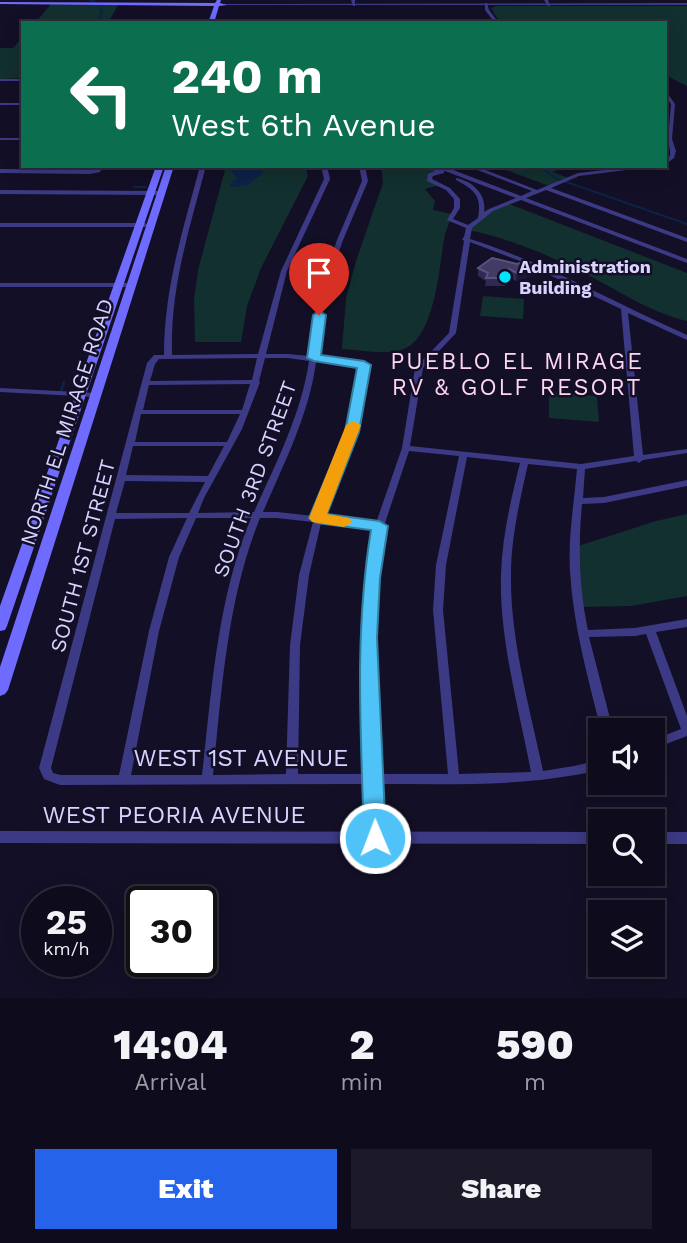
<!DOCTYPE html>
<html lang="en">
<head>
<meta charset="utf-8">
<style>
	:root { --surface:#0e0b1c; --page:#1c1929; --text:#f1f3f6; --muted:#9b9ba3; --line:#2e2b3b; --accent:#2563eb }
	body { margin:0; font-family:"Work Sans",sans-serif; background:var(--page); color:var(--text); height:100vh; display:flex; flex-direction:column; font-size:26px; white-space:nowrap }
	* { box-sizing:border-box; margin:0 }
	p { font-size:23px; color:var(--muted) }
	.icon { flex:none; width:38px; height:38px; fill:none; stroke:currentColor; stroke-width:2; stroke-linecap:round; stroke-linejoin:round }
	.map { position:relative; height:998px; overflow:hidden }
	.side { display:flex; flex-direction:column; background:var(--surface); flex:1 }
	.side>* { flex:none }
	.guide { position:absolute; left:21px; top:21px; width:646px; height:147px; border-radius:0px; box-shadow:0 4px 18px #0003,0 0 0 2px var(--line); background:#0b6e4f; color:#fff; overflow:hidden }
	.tools { position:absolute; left:588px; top:718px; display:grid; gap:14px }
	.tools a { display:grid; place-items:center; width:77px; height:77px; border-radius:0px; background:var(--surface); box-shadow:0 4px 18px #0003,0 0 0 2px var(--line); font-size:35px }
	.speed { position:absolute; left:21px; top:886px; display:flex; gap:14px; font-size:35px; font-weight:700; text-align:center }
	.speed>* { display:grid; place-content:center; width:91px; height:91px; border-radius:50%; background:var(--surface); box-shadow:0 4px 18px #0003,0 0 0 2px var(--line); line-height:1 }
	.speed small { font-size:18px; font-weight:400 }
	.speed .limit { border:4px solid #111; border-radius:10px; background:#fff; color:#111 }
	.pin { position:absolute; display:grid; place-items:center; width:60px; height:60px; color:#fff; margin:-72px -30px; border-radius:50% 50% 50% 0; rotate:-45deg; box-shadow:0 0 7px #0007 }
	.pin .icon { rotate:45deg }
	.me { position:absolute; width:77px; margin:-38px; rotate:359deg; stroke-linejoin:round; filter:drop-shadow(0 0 5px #0008) }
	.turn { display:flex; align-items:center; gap:24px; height:147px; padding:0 35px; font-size:32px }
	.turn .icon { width:91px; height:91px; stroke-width:2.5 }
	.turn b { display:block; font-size:49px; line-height:60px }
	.eta { display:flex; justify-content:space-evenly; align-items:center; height:119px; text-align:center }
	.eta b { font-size:42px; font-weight:800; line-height:49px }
	.cta { display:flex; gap:14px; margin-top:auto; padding:14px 35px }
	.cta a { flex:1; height:80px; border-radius:0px; background:var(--accent); color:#fff; font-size:28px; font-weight:800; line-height:80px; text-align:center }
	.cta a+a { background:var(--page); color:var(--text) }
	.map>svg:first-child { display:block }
	.green { fill:#12302f }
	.water { fill:#0c2248 }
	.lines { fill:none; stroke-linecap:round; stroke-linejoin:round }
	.stream-far1 { stroke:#0c2248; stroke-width:2 }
	.stream { stroke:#0c2248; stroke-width:2.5 }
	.minor { fill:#3d3a85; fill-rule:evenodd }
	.tertiary { fill:#3d3a85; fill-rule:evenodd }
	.secondary { fill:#6f6bff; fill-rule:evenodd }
	.wall { fill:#312854 }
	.shaded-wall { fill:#1d163a }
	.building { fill:#433a66; stroke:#5a527e; stroke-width:2 }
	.route { fill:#4fc3f7; stroke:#337fa1; stroke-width:2 }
	.slow { fill:#f59e0b }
	.poi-dot { fill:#00e5ff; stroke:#130f26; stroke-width:2.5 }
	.labels { text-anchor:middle; stroke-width:5; stroke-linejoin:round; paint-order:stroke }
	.far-poi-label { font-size:18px; font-weight:bold; fill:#d9d4ff; stroke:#130f26; text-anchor:start }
	.street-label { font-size:21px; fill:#d9d4ff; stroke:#130f26 }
	.neighbourhood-label { font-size:23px; letter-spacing:2px; fill:#ffd6f0; stroke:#130f26 }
	.near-street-label { font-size:24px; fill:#d9d4ff; stroke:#130f26 }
</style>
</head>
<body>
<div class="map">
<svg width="687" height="998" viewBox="0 0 687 998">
	<rect width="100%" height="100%" fill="#130f26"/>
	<g class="green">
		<path d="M51,4L118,5L108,23H35Z"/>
		<path d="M496,6H687V86L665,75V23H500L491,8Z"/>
		<path d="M23,37V78L0,79V48H13Z"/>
		<path d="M226,166H305L308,176L261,268L247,306L241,342H195L194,300L198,270Z"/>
		<path d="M381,166H426L440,172L428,177L440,185L425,189L435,201L433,210L452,214L445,234C439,265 436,340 401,350C383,355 360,350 342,349L346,298L356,261L383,183Z"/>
		<path d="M495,166H565L553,172L569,178L549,186Z"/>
		<path d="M507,203L687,273V321C648,312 615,288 580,271C544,253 507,238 468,230L480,217Z"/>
		<path d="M483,296L524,299L523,319L480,316Z"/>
		<path d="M549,392L597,396L599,422L549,418Z"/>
		<path d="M687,514V596L631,606L579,607L575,547L656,521Z"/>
	</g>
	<path class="water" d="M232,166L260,169L263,173L248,185L232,187L229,185L237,178L232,172Z"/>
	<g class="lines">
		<g class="stream-far1">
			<path d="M90,0L94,1"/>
			<path d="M97,23L102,13L100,8"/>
			<path d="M539,166L555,178L687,224"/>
			<path d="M134,187H146"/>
		</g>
		<path class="stream" d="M61,391L64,382"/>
		<g class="minor">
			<path d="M351,0H355V6H353Z"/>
			<path d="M544,0H548L550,6H548Z"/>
			<path d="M485,3H487L489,10L499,23H495L485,10Z"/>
			<rect x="0" y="79" width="23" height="2"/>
			<path d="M665,90L675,104L672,139L676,151L674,158L665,165V160L670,156V151L668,139L671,104L665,95Z"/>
			<rect x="0" y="103" width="23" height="2"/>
			<rect x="0" y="138" width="23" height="2"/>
			<path d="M98,166H103L100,172L90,174L0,173V169L90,170H96Z"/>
			<path d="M200,166H206C189,230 170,288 172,355L258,354L281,271L324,179L321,166H327L330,179L287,271L266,354H288L310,356L318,301L322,285L337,240L362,181L359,166H365L368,181L343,240L328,285L324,301L317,357L364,363L368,365L356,432L323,517L376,523L402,448L415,368L449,333L464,241L462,239L464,237L466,228L447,220L454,208V199L446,190L427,181L428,174L435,171L424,166H432L440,169L435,166L448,168L521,196L532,191L467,166H475L537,190L578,173L640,166H658L579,176L551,188L687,238V242L546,190L526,198L687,259V263L521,200L493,211L472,228L470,239C546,263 615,303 687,335V340L628,313L643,455L687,449V453L643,460L639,463L636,461L585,469L583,498L604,497L687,480V486L604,503L582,504C578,547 579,588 588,630L635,628L687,619V627L656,632L687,716V736L653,749V740L681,729L646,634L635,636L589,637L613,730H601C588,678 573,625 570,571C568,537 574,503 577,469L528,464C520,500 511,537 511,575C510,639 530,708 543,771L574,766L600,760V770C526,787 455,784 379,784L381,838L379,842L375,843L371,842L369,838L367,784L60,785L44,779L39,768L147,363L154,355H164C164,288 183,230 200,166ZM444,171H445L516,198L489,209L484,212C487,195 473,181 456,178V180C475,190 482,196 478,218L468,225L453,219L460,208V199L450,188L432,179L433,176L444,173ZM470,242L520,261L621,309L634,456L581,464L410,446L423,368L456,333ZM257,358L252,380L150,381L155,364L159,359ZM265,358H288L309,361C301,415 276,463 254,512L198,513L204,498L242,429L260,382L259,381ZM316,362L360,367L348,432L314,516L277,512H263C284,463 309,415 316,362ZM250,384L242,410H143L149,385ZM141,414H240L227,442H135ZM133,446H224L208,476L126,475ZM409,451L459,456L436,565L433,610L448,774H379L373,638L377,578L384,526ZM467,457L520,463C511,499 502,537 501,575C499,638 519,709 531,772L459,774L443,610L446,565ZM125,481L205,482L189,513H116ZM187,518L169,557L149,631L119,775H60L53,773L51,768L115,519ZM196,518H251C217,600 212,688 202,775H131L159,631L179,557ZM260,518H277L313,522L299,575L290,645L286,774L213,775C222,688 227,600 260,518ZM321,523L374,528L367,578L363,638L367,774H298L300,645L309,575Z"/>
			<path d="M0,223H145L148,225L145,227H0Z"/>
			<path d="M0,283H132L135,285L132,287H0Z"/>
			<path d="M0,388L96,393L100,395L96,397L0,392Z"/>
		</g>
		<g class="tertiary">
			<path d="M687,3V5H222L224,4Z"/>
			<path d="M0,190L158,191L161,193L158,195L0,194Z"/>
			<path d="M0,831L600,832V844L0,843Z"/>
			<rect x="653" y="832" width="34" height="12"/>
		</g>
		<g class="secondary">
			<path d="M217,0H221L220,3L227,5L219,6L214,23H208L214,6L0,4V2L215,3Z"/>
			<path d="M156,166H164L7,626L5,630L0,631V606Z"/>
			<path d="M166,166H174L8,690L5,694L0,696V667Z"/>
		</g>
	</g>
	<path class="wall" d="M517,264L537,266L536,274L516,281L509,277L505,286H485L486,281L478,276V268Z"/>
	<g class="shaded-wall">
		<path d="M537,266L536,274L516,281L517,273Z"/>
		<path d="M509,269V277L505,286L506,278Z"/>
	</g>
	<path class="building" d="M492,258L517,264L527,261L537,266L517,273L509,269L506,278H486L488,273L478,268Z"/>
	<path class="route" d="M319,311L326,315L321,355L364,361L371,365L359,432L327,514L379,521L388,526L380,578L377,638L386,838L383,844L375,847L367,844L364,838C361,733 354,634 371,530L317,523L309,518L345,432L357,368L314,361L307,358L313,315Z"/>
	<path class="slow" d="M353,421L361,425L327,514L349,518L352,522L344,527L312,522L309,518L346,425Z"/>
	<circle class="poi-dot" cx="505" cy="277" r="7"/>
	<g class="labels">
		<g class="far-poi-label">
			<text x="519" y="273">Administration<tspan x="519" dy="21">Building</tspan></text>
		</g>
		<g class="street-label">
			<text transform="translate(67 422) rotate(-72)" y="7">NORTH EL MIRAGE ROAD</text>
			<text transform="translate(255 479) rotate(-70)" y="7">SOUTH 3RD STREET</text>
			<text transform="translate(83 556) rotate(-75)" y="7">SOUTH 1ST STREET</text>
		</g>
		<g class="neighbourhood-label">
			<text x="517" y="369">PUEBLO EL MIRAGE<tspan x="517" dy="26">RV &amp; GOLF RESORT</tspan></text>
		</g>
		<g class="near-street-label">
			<text x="241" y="766">WEST 1ST AVENUE</text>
			<text x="174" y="823">WEST PEORIA AVENUE</text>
		</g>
	</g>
</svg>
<div class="tools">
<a><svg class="icon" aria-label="sound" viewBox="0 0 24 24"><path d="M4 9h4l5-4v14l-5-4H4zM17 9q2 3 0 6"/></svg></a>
<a><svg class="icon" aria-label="search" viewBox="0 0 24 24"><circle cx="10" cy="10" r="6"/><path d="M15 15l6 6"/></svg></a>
<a><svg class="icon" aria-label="layers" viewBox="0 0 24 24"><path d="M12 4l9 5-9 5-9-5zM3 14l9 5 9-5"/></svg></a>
</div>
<div class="speed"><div>25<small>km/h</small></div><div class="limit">30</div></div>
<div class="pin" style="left:319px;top:315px;background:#d93025"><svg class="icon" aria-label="arrive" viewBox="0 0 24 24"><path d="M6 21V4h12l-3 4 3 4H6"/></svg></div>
<svg class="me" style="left:375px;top:838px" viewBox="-20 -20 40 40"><circle r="17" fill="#4fc3f7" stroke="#fff" stroke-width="3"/><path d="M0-11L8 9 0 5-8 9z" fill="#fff"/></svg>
<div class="guide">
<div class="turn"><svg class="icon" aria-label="left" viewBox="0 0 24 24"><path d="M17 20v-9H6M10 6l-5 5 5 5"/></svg><div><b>240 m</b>West 6th Avenue</div></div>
</div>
</div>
<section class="side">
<div class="eta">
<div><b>14:04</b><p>Arrival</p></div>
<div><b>2</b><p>min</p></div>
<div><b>590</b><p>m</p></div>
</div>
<div class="cta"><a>Exit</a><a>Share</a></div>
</section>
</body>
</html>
